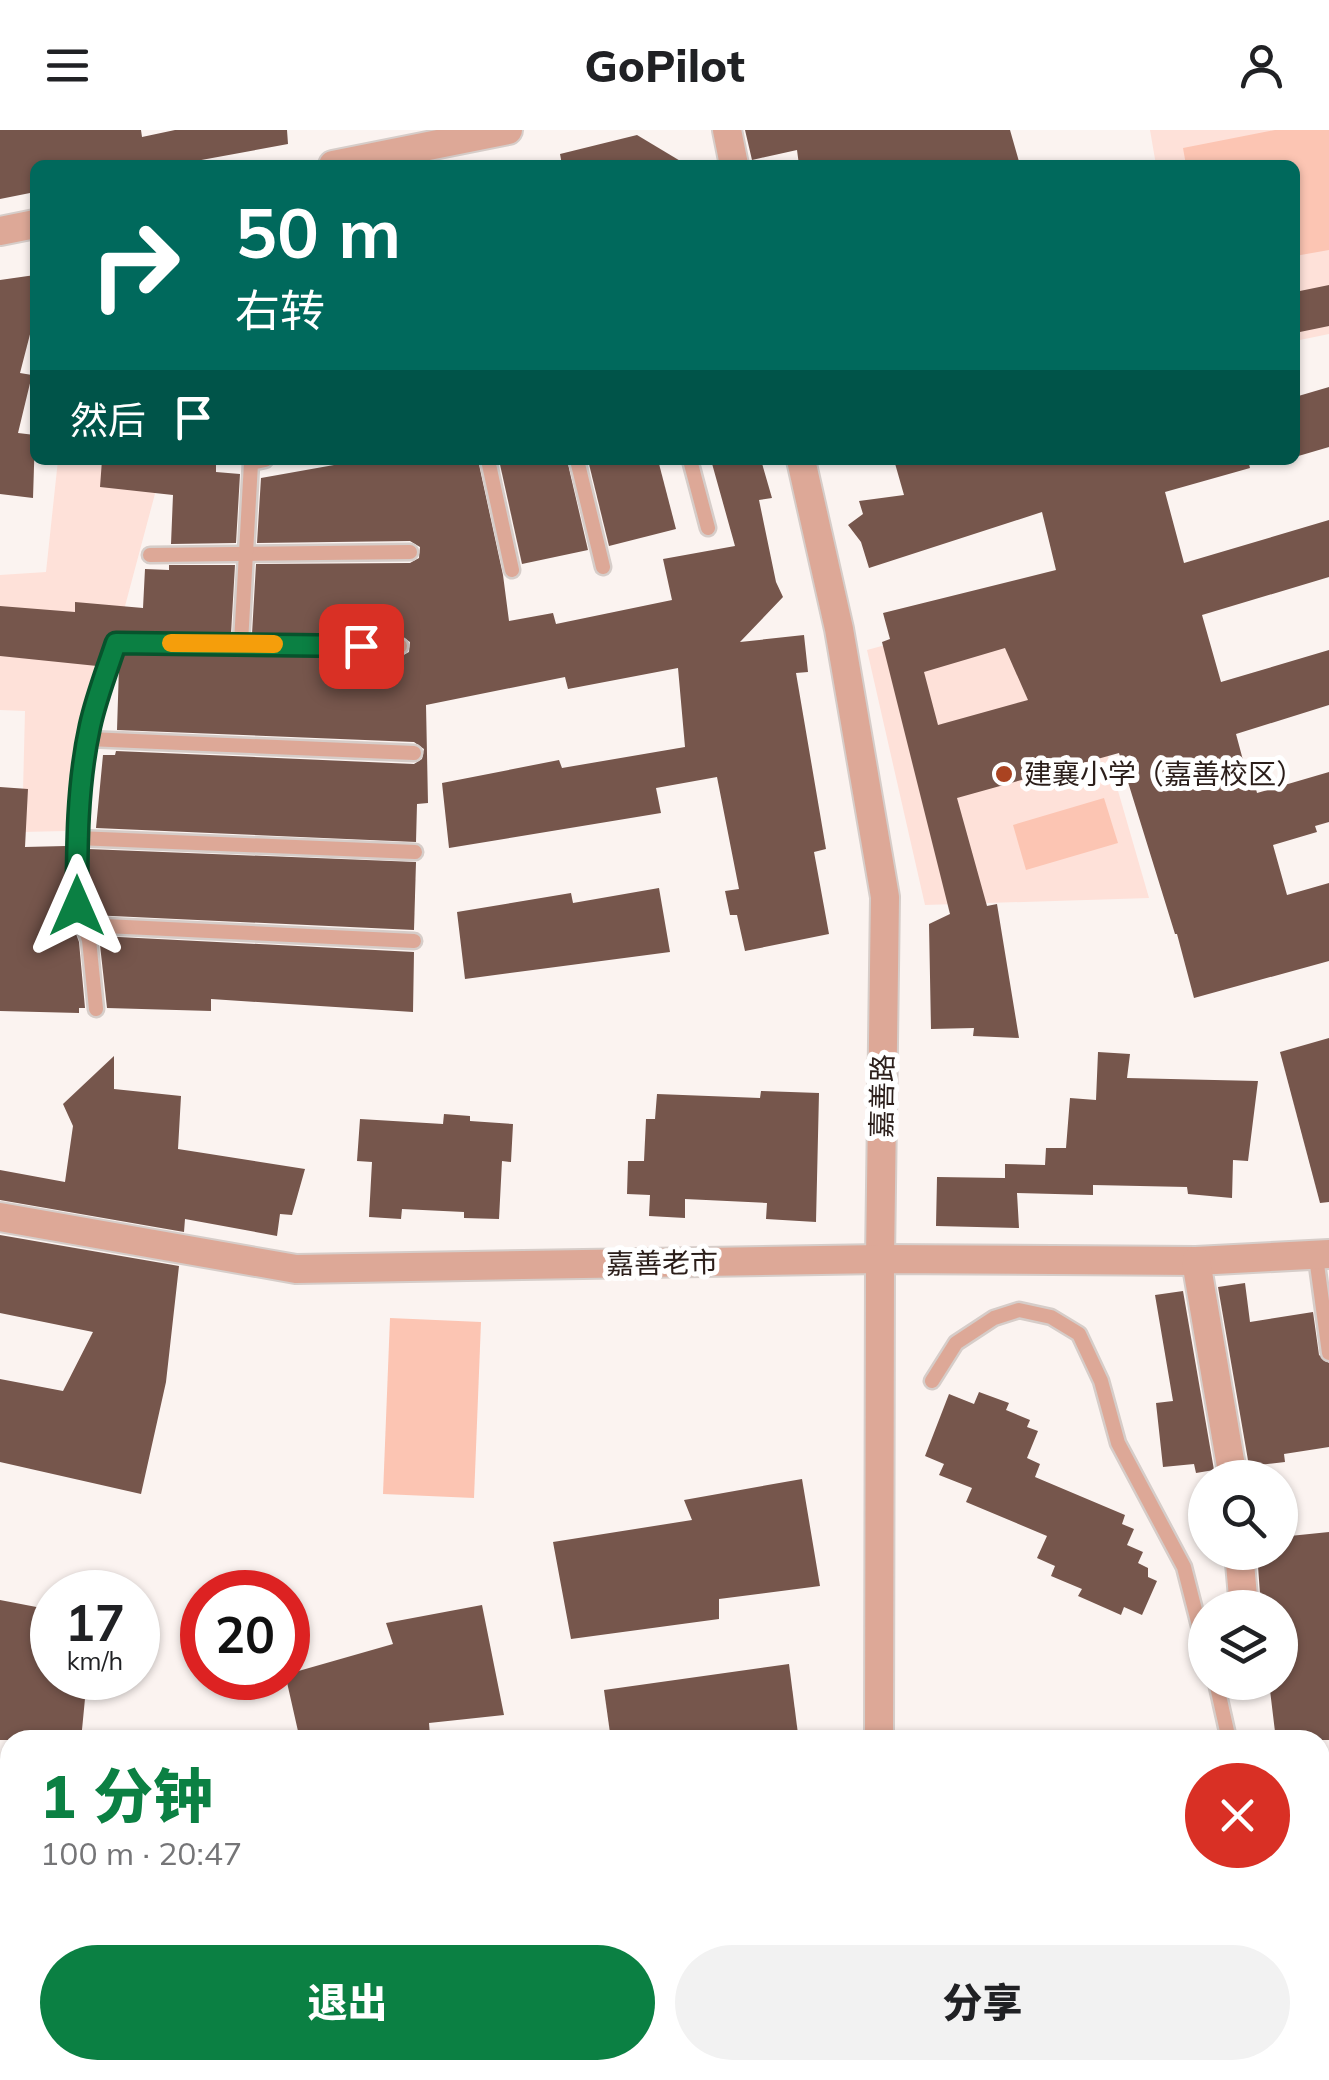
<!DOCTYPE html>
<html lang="zh">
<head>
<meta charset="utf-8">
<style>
	:root { --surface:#fff; --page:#f2f2f2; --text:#202124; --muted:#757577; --accent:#0b8043 }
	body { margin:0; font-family:Mulish,"Noto Sans SC",sans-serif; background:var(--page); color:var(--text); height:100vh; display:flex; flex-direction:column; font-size:38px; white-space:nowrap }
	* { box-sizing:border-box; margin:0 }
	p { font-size:32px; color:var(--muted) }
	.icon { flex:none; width:55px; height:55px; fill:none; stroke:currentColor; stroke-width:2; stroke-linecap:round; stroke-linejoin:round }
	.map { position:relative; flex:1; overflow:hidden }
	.side { position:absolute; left:0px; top:1600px; width:1330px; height:350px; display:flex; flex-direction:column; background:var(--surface); border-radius:30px 30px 0 0; box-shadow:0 2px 8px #0004 }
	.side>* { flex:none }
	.guide { position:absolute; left:30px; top:30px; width:1270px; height:305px; border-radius:15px; box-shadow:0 2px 8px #0004; background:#00695c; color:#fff; overflow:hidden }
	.controls { position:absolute; left:1188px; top:1330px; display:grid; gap:20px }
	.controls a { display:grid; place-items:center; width:110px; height:110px; border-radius:50%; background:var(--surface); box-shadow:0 2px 8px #0004; font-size:50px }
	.speed { position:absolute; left:30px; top:1440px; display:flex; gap:20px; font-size:50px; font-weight:700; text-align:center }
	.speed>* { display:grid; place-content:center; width:130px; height:130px; border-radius:50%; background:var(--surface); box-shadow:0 2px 8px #0004; line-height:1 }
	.speed small { font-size:25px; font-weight:400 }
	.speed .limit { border:15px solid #d22; background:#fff; color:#111 }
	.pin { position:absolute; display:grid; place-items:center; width:85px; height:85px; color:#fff; margin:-42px; border-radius:20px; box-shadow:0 5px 15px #0006 }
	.me { position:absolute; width:110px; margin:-55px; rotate:0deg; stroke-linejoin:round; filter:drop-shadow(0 0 8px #0008) }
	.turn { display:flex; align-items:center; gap:35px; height:210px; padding:0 40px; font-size:45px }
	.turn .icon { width:130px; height:130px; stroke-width:2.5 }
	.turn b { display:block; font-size:70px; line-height:85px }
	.then { display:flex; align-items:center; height:95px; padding:0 40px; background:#0003; gap:20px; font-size:38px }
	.round { display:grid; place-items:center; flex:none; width:105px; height:105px; border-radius:52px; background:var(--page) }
	.headline { display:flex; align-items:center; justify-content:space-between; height:170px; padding:0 40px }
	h1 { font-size:60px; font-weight:800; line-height:75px; color:var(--accent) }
	.cta { display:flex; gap:20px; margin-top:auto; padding:20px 40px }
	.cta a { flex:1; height:115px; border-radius:60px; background:var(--accent); color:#fff; font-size:40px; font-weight:800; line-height:115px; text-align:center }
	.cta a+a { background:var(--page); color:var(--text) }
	header { display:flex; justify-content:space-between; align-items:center; height:130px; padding:0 40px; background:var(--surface); font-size:45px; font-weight:800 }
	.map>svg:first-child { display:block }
	.built { fill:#fee1d9 }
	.green { fill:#fcc5b3 }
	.building { fill:#76564c; fill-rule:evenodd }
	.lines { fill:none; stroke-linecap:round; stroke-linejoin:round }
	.lane-casing { stroke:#d6cdc9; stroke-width:19 }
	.street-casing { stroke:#d6cdc9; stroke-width:32 }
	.secondary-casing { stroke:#d6cdc9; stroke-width:42 }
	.lane { stroke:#dda897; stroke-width:14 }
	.street { stroke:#dda897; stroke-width:28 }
	.secondary { stroke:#ce8068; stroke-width:38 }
	.route-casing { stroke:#07532c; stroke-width:25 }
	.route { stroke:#0b8043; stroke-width:18 }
	.slow { stroke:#f59e0b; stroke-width:18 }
	.poi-dot { fill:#aa4321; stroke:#fff; stroke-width:4 }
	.labels { text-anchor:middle; stroke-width:10; stroke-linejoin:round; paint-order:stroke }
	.poi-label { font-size:28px; fill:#2b1e1a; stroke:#fff; text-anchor:start }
	.street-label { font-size:28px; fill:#2b1e1a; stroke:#fff }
</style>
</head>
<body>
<header><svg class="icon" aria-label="menu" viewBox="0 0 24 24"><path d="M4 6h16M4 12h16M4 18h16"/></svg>GoPilot<svg class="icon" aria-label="person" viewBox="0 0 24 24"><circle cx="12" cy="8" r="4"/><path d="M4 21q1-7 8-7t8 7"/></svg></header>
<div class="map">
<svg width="1329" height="1950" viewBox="0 0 1329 1950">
	<rect width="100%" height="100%" fill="#fbf3f0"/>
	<g class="built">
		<path d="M1150,0H1329V204L1295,211V35H1156Z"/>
		<path d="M58,330H164L65,701L22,702L25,581L0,580V445L46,442Z"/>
		<path d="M1062,467L1149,768L925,775L867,520Z"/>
	</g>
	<g class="green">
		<path d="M1275,0H1329V120L1295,126V35H1186L1183,18Z"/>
		<path d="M1104,668L1118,713L1026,740L1013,695Z"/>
		<path d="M390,1188L481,1192L474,1368L383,1364Z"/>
	</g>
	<g class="building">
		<path d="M0,0H141L142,7L175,0H287L288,14L174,35H35V62L0,69Z"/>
		<path d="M745,0H1010L1020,35H799L797,20L752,30Z"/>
		<path d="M637,5L687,35H562L560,24Z"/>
		<path d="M35,145V185L20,243L32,245L18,303L35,305L33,368L0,364V150Z"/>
		<path d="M1329,155V196L1295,203V162Z"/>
		<path d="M1329,257V317L1295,327V267Z"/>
		<path d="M102,330H167L216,335V342L240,344L236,413L171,414L173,365L100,357Z"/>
		<path d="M362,330H478L503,445L509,491L553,483L556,494L672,470L663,429L735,416L711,330H761L772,368L759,370L776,452L783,467L740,512L804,505L808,542L796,543L826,719L814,722L829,804L745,821L737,785H730L725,761L739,759L717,647L656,658L661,683L449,718L442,653L559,630L562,638L685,617L678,538L568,559L565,547L426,575L428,673L417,674L416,712L96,698L103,625H115L116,621L414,634L422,629L424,619L414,612L117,600L119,537L123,524L400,527L409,522L410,512L400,505L252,504L256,434L410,433L419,428L420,417L410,411L257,413L261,348Z"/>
		<path d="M499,330H567L588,420L522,434Z"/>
		<path d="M588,330H658L676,399L609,416Z"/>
		<path d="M894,330H1248L1250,338L1165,362L1184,433L1329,390V447L1202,485L1221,552L1329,520V575L1236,604L1251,660L1256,659L1257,663L1329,642V692L1315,696L1317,702L1273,715L1287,765L1329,753V831L1194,868L1177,804H1175L1119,623L957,668L987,776L997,774L1019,908L973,906L974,898L931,899L929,794L950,784L882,512L890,509L883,483L1056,440L1042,382L869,438L861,412L848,395L863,384L859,371L904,365ZM1005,518L1028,570L938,595L924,542Z"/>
		<path d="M169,435H235L231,504L114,503L105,509L97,536L0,526V476L75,482V472L143,478L145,439L169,440Z"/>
		<path d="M0,657L28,659L25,717L66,716V777L79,812L85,878H79V883L0,881Z"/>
		<path d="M88,719L416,732L414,800L91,785L88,774Z"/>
		<path d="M659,758L670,822L465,849L457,782L571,763L573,773Z"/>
		<path d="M99,806L414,822L413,882L211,869V881L107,878Z"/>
		<path d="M1329,908V1072L1320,1073L1280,922Z"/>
		<path d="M1098,922L1130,924L1127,948L1258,951L1248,1031L1233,1030L1232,1068L1188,1064L1187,1057L1093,1055V1065L1017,1063L1019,1098L936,1096L937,1047L1005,1048V1034L1045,1035L1046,1018H1066L1070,968L1096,970Z"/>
		<path d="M114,926V959L181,966L178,1019L305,1039L292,1085L280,1084L277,1106L185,1089L184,1102L0,1070V1040L65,1052L73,996L63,974Z"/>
		<path d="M761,961L819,963L816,1092L766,1089L767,1073L685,1069V1088L649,1086L650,1065L627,1064L628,1031H644L646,989H655L657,964L760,968Z"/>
		<path d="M444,984L470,986V991L513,994L511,1032L502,1031L499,1089L464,1088V1082L402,1079L401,1089L369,1087L372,1032L357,1031L360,989L443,994Z"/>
		<path d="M0,1105L179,1136L166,1252L141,1364L0,1332V1249L63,1261L93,1202L0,1183Z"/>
		<path d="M1245,1153L1250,1192L1313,1182L1319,1225L1329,1233V1317L1284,1324L1285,1332L1249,1336L1218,1157Z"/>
		<path d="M1183,1161L1214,1340L1196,1343L1194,1334L1163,1337L1156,1273L1173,1271L1155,1165Z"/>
		<path d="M979,1262L1009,1273L1006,1280L1030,1290L1027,1297L1038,1301L1027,1328L1040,1334L1035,1347L1125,1385L1122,1394L1134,1399L1127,1415L1143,1422L1138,1433L1148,1438V1447L1157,1451L1142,1485L1124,1477L1121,1485L1078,1466L1082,1459L1051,1446L1055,1436L1037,1428L1047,1406L966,1372L972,1358L939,1345L944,1334L925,1326L949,1264L974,1274Z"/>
		<path d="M802,1349L820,1456L719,1469V1489L571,1509L553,1412L692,1390L684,1370Z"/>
		<path d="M1329,1402V1610H1276L1269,1552H1280V1478H1261L1257,1422H1280V1407Z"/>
		<path d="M0,1470L52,1480V1548H87L81,1610H0Z"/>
		<path d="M482,1475L504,1585L429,1593L430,1606L409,1610H300L286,1548L288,1544L393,1514L386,1493Z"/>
		<path d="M789,1534L798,1604L774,1610H611L604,1560Z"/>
	</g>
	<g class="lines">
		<defs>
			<g id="lane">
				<path d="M488,330L512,440"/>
				<path d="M577,330L603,437"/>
				<path d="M690,330L708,398"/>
				<path d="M150,425L410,422"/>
				<path d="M241,513L251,333L265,330"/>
				<path d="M88,609L414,623"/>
				<path d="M77,708L415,722"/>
				<path d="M84,795L414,811"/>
				<path d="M96,879L89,810L77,776V708L90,594L115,513L400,516"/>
				<path d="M1316,1127L1329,1223"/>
				<path d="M932,1251L956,1213L994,1188L1019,1180L1051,1187L1079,1204L1101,1251L1118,1313L1184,1437L1205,1519"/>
				<path d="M1216,1552L1229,1610"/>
				<path d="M1320,1884L1329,1900"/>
			</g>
			<g id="street">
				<path d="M727,0L734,35"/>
				<path d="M333,35L508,0"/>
				<path d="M0,101L35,94"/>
				<path d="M801,330L839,499L885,767L880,1129L879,1610"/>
				<path d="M0,1087L296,1139L880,1129L1196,1131L1329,1124"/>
				<path d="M1196,1131L1233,1348"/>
				<path d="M1239,1422L1244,1478"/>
				<path d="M879,1950V1940"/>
			</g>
			<g id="secondary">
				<path d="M1320,1927L1329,1924"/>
				<path d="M1253,1950L1283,1940"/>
			</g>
		</defs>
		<use href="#lane" class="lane-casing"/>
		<use href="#street" class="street-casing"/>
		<use href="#secondary" class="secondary-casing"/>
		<use href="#lane" class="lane"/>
		<use href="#street" class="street"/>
		<use href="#secondary" class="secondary"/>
	</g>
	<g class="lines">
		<defs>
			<path id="route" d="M77,776C77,717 77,655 90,596C96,568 107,540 116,513L361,516"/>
		</defs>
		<use href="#route" class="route-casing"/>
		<use href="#route" class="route"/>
		<path class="slow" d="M171,513L274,514"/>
	</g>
	<circle class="poi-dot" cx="1004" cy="644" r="10"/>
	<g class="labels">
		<g class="poi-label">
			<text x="1024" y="654">建襄小学（嘉善校区）</text>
		</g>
		<g class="street-label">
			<text transform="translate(882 966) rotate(-89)" y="10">嘉善路</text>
			<text transform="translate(662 1133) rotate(-1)" y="10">嘉善老市</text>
		</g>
	</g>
</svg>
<div class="controls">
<a><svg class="icon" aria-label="search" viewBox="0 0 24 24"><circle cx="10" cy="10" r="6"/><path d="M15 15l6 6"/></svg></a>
<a><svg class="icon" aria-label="layers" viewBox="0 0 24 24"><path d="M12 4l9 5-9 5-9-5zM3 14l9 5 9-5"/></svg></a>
</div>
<div class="speed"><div>17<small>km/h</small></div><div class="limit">20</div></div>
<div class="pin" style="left:361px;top:516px;background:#d93025"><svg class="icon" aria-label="arrive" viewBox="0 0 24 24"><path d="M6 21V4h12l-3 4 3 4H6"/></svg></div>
<svg class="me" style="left:77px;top:776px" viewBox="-20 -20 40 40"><path d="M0-17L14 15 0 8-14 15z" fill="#0b8043" stroke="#fff" stroke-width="4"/></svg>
<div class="guide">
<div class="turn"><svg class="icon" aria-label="right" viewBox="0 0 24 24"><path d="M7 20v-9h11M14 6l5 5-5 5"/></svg><div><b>50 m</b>右转</div></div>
<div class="then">然后<svg class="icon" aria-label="arrive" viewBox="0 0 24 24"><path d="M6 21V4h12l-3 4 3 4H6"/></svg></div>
</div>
<section class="side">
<div class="headline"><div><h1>1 分钟</h1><p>100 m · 20:47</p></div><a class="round" style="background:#d93025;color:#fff"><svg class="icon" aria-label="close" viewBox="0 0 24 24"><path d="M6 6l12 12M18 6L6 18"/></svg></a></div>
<div class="cta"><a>退出</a><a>分享</a></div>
</section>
</div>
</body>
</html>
